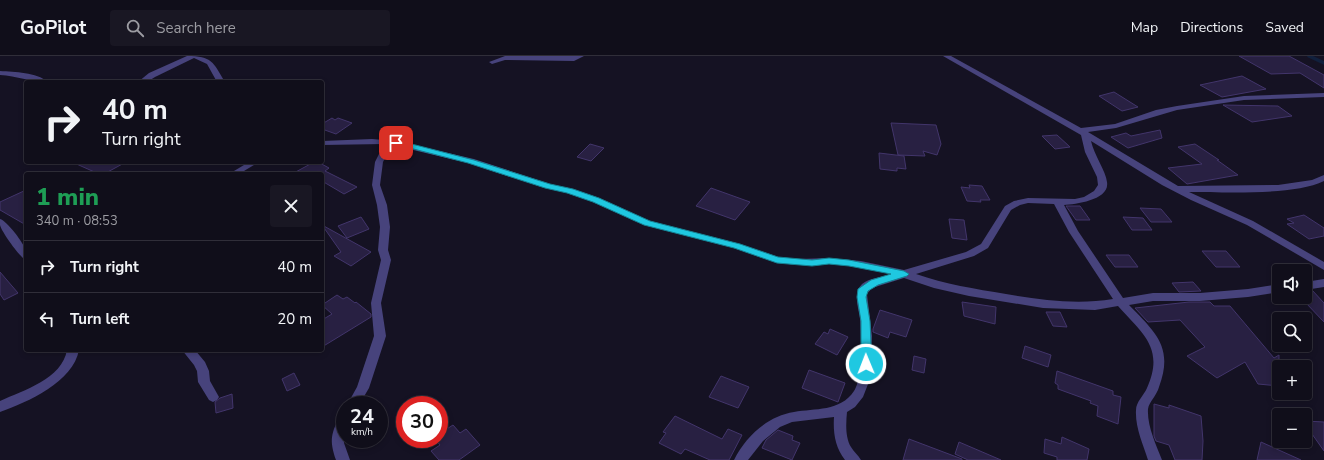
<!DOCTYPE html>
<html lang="en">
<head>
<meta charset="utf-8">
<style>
	:root { --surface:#100e1a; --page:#191723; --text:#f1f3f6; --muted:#9c9ca2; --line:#302e39 }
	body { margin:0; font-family:"Nunito Sans",sans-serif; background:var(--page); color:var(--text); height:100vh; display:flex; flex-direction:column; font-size:15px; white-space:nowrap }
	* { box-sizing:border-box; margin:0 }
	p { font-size:13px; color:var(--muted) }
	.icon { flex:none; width:22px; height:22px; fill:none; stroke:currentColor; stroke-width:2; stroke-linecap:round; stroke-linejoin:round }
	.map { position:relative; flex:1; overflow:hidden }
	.sheet { position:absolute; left:24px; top:116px; width:300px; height:180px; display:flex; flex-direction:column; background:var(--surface); border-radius:4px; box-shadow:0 2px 6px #0003,0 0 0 1px var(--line) }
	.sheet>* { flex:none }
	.top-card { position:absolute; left:24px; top:24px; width:300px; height:84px; border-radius:4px; box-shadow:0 2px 6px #0003,0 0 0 1px var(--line); background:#100e1a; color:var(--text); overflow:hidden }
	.fabs { position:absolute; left:1272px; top:208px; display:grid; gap:8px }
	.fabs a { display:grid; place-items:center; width:40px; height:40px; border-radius:4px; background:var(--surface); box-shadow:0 2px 6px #0003,0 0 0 1px var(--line); font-size:20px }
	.speed { position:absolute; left:336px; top:340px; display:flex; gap:8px; font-size:20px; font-weight:700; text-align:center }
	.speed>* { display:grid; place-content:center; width:52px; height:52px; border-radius:50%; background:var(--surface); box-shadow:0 2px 6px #0003,0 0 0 1px var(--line); line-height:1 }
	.speed small { font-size:10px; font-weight:400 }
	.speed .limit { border:6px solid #d22; background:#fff; color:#111 }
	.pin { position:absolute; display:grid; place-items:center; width:34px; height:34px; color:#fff; margin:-17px; border-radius:8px; box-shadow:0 2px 6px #0006 }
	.me { position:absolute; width:44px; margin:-22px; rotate:359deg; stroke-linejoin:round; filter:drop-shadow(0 0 3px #0008) }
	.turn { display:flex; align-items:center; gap:14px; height:84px; padding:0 12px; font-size:18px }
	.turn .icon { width:52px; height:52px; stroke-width:2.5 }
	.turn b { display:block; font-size:28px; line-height:34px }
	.round { display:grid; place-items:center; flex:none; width:42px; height:42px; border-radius:4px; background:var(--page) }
	.head { display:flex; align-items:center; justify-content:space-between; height:68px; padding:0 12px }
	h1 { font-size:24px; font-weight:800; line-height:30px; color:#1e9e55 }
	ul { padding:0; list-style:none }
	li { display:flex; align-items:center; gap:12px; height:52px; padding:0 12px; border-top:1px solid var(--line) }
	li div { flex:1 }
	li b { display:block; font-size:15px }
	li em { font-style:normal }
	header { display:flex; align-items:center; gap:24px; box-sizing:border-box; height:56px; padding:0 20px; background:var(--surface); border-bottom:1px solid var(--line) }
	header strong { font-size:19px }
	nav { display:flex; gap:22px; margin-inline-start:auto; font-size:14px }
	.search { width:280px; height:36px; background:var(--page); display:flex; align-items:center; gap:10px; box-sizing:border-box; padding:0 14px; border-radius:4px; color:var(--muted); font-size:15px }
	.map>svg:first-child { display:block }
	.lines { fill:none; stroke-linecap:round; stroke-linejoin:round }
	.stream { stroke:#11203d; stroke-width:3.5 }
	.building { fill:#282042; stroke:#42356b }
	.minor { fill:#47437c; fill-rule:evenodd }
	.route { fill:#1fc8e1; stroke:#148292 }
</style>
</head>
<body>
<header>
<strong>GoPilot</strong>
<div class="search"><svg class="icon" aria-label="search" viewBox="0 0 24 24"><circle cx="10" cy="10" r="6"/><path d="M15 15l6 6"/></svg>Search here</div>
<nav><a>Map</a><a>Directions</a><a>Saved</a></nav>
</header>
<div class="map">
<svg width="1324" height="404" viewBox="0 0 1324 404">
	<rect width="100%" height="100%" fill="#151223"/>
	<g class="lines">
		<path class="stream" d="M1309,0L1324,7"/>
	</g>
	<g class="building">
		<path d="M1239,0H1289L1324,19V32L1300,17L1271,18Z"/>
		<path d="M1242,20L1266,33L1222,41L1200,29Z"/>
		<path d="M1114,36L1138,51L1122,55L1099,40Z"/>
		<path d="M1223,49L1278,50L1292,60L1252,66Z"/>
		<path d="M332,62L335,64L338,62L352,67L336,78L322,73V68Z"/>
		<path d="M891,67L936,69L941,88L937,99L923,95L925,100L898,99Z"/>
		<path d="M1160,74L1162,82L1128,92L1111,81L1126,77L1131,80Z"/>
		<path d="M1057,79L1070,91L1055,93L1042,80Z"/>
		<path d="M590,88L604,92L591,105L577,101Z"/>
		<path d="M1195,88L1219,104H1217L1238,119L1187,128L1168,112L1202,108L1178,91Z"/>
		<path d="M879,97L904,100L906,113L897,112V115L880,113Z"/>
		<path d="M72,106H126L104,118H99Z"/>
		<path d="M314,106H318L329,112L325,115L357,131L344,138L322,125V118H292Z"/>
		<path d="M969,129L982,130L990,144H980L981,146L967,145L961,131L970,132Z"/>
		<path d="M711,132L750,146L735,164L696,150Z"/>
		<path d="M26,134V169L0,154V146Z"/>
		<path d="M1066,150H1080L1090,164H1076Z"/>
		<path d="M1140,152L1161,153L1172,166H1151Z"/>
		<path d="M1304,159L1324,172V180L1309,183L1287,168L1294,167L1287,163Z"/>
		<path d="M361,161L369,173L347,182L338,170Z"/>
		<path d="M1123,161L1143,162L1152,174H1132Z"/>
		<path d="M949,163L964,164L967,184L952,182Z"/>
		<path d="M322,169L371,196L351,210L334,200L341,196Z"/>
		<path d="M1202,195H1226L1240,211H1216Z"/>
		<path d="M1106,199H1129L1138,211H1115Z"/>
		<path d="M0,216L18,237L4,244L0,238Z"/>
		<path d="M1193,226L1201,235L1179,236L1172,227Z"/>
		<path d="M1312,234L1324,247V266L1305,246V235Z"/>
		<path d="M337,239L343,243L347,241L355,247L356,246L371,258V261L322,291V264L332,258L322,249Z"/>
		<path d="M962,246L996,251L995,268L964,260Z"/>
		<path d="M1189,246H1210L1214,250H1230L1274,302L1279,299V330L1258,328L1245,306L1217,322L1187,300L1205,291L1180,264L1148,266L1135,252Z"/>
		<path d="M880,254L912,264L906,281L890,276L888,282L873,276V273Z"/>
		<path d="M1046,256H1060L1067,271L1053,270Z"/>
		<path d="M830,273L848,281L837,299L815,288L824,276L828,278Z"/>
		<path d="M1025,290L1051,299L1048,311L1022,302Z"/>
		<path d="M914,300L926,303L924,317L912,314Z"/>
		<path d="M809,314L845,327L838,346L802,332Z"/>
		<path d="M1057,315L1113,335V339L1121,341L1118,368L1097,360L1098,350L1090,347L1091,345L1058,333V329L1055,327Z"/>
		<path d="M294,317L300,329L287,335L282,323Z"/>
		<path d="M721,320L749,331L738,352L709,341Z"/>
		<path d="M232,338L233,352L216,357L215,346L220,342Z"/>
		<path d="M1154,348L1169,352V349L1201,360L1203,385L1202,404H1175L1169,389L1156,385L1154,380Z"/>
		<path d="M675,360L722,383L728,373L742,379L729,404H710L685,393L681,398L659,387L666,377L663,376Z"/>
		<path d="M1305,365L1324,366V395L1305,368Z"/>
		<path d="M453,369L460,377L466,373L480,389L459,404H439L431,395L440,389L435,383H439V378Z"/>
		<path d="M778,374L793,380L792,384L800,387L792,404L762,392L766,384Z"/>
		<path d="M1062,381L1089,393L1087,404H1057V401L1044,397L1045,383L1061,388Z"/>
		<path d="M909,383L962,403V404H903Z"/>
		<path d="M959,386L1001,404H968L955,398Z"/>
		<path d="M1261,386L1301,404H1257Z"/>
	</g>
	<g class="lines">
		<g class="minor">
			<path d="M187,0C212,0 213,6 225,26H217L207,8L194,2L155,21L147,26H138L149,17Z"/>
			<path d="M505,0H584L574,5L505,4L492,8L489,6Z"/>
			<path d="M943,0H951L1081,72L1115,68L1156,54L1177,50L1244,40L1324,37V41L1244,44L1177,54L1116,72L1088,76L1178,130L1278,129L1312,124L1324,119V125C1293,140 1224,136 1189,136L1253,165L1324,206V214L1247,169L1191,144L1162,129L1091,85C1094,99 1106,115 1107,126C1110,144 1076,148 1064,149L1078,175L1123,242L1153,237H1200L1248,233L1279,228V236L1248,241L1200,245H1153L1129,249C1155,276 1174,291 1159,331C1157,339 1149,346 1148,353C1147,370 1156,388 1162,404H1148C1143,388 1135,371 1136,354C1136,346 1144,339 1147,332C1165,292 1142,277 1118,250L1095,254L1043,252L969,240L934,232L904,222L872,232L867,238L872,280L870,323L863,341L855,351L847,356C846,367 845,381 851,391C854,396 858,399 861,404H845C835,391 833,377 834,361L792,366L780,371L763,385L748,404H734C746,380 768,360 794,356C815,352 840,356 854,335C863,322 861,279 860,263C859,255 856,247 857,239C857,235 859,231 862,228C869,222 883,221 891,218L861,211L829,208L798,209L777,207L734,192L644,169L593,146L567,137L545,132L468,107L392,89L383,106L380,129L387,149L390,171L388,194L391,204L381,247L386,280L369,332L359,349H347L357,331L374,280L371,247L381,204L378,194L380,171L377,149L372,129L375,106L384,88L322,89V85L372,83L396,85L474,103L550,128L573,133L599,142L650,165L740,188L778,201L798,203L829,202L861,205L904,214L966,196L981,188L1005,150L1014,145L1028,142L1075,143L1084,141L1094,135L1098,129L1097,121L1085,96L1081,79ZM1028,147L1054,148L1069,176L1113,243C1077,249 1041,244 1006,238C975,233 945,228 916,218L974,200L988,192L1011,154L1020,149Z"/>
			<path d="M0,15C15,16 36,16 48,26C33,26 16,20 0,19Z"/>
			<path d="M121,24H131L135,26H120Z"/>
			<path d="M249,106H259L239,118H229Z"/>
			<path d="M0,163C7,165 24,187 26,195C27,197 26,202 26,204C21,203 1,175 0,169C0,167 0,165 0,163Z"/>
			<path d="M1324,223V231L1305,234V226Z"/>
			<path d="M67,294H79C73,326 28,346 0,356V345C24,334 62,323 67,294Z"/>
			<path d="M182,294H195L205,306L209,315L210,325L219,341L217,344L213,346L209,344L198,326L197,315L194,309Z"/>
			<path d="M345,357L344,387L350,404H336C329,384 331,377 341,358Z"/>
		</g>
	</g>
	<path class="route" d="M396,84L474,104L550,128L573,133L599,142L650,165L740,188L778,201L812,204L829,202L849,204L904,215L909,218L907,220L878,229L868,235L866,241L870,265L872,308L870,311L866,312L863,311L861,308V265L857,241L858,233L871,224L891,218L849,210L829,208L812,210L777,207L734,192L644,169L593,146L567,137L545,132L468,107L394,88L393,87Z"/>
</svg>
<div class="fabs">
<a><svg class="icon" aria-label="sound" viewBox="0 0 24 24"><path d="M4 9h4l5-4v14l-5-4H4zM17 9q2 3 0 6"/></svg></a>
<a><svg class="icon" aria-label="search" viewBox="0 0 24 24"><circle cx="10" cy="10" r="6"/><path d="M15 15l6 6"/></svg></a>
<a>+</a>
<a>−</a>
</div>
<div class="speed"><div>24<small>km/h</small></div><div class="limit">30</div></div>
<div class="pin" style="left:396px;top:87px;background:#d93025"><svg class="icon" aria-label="arrive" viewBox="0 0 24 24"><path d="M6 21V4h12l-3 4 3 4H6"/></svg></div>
<svg class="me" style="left:866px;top:308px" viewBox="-20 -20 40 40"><circle r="17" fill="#1fc8e1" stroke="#fff" stroke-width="3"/><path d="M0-11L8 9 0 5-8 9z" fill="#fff"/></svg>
<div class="top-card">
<div class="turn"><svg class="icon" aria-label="right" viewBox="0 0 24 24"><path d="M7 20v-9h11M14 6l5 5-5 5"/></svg><div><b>40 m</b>Turn right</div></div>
</div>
<section class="sheet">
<div class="head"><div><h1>1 min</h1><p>340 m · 08:53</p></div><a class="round"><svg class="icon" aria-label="close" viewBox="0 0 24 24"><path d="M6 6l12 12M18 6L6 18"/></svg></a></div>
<ul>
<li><svg class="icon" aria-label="right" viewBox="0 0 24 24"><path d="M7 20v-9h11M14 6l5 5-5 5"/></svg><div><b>Turn right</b></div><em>40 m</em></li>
<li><svg class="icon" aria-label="left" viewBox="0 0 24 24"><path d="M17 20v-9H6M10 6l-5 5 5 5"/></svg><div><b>Turn left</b></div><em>20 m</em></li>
</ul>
</section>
</div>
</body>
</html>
